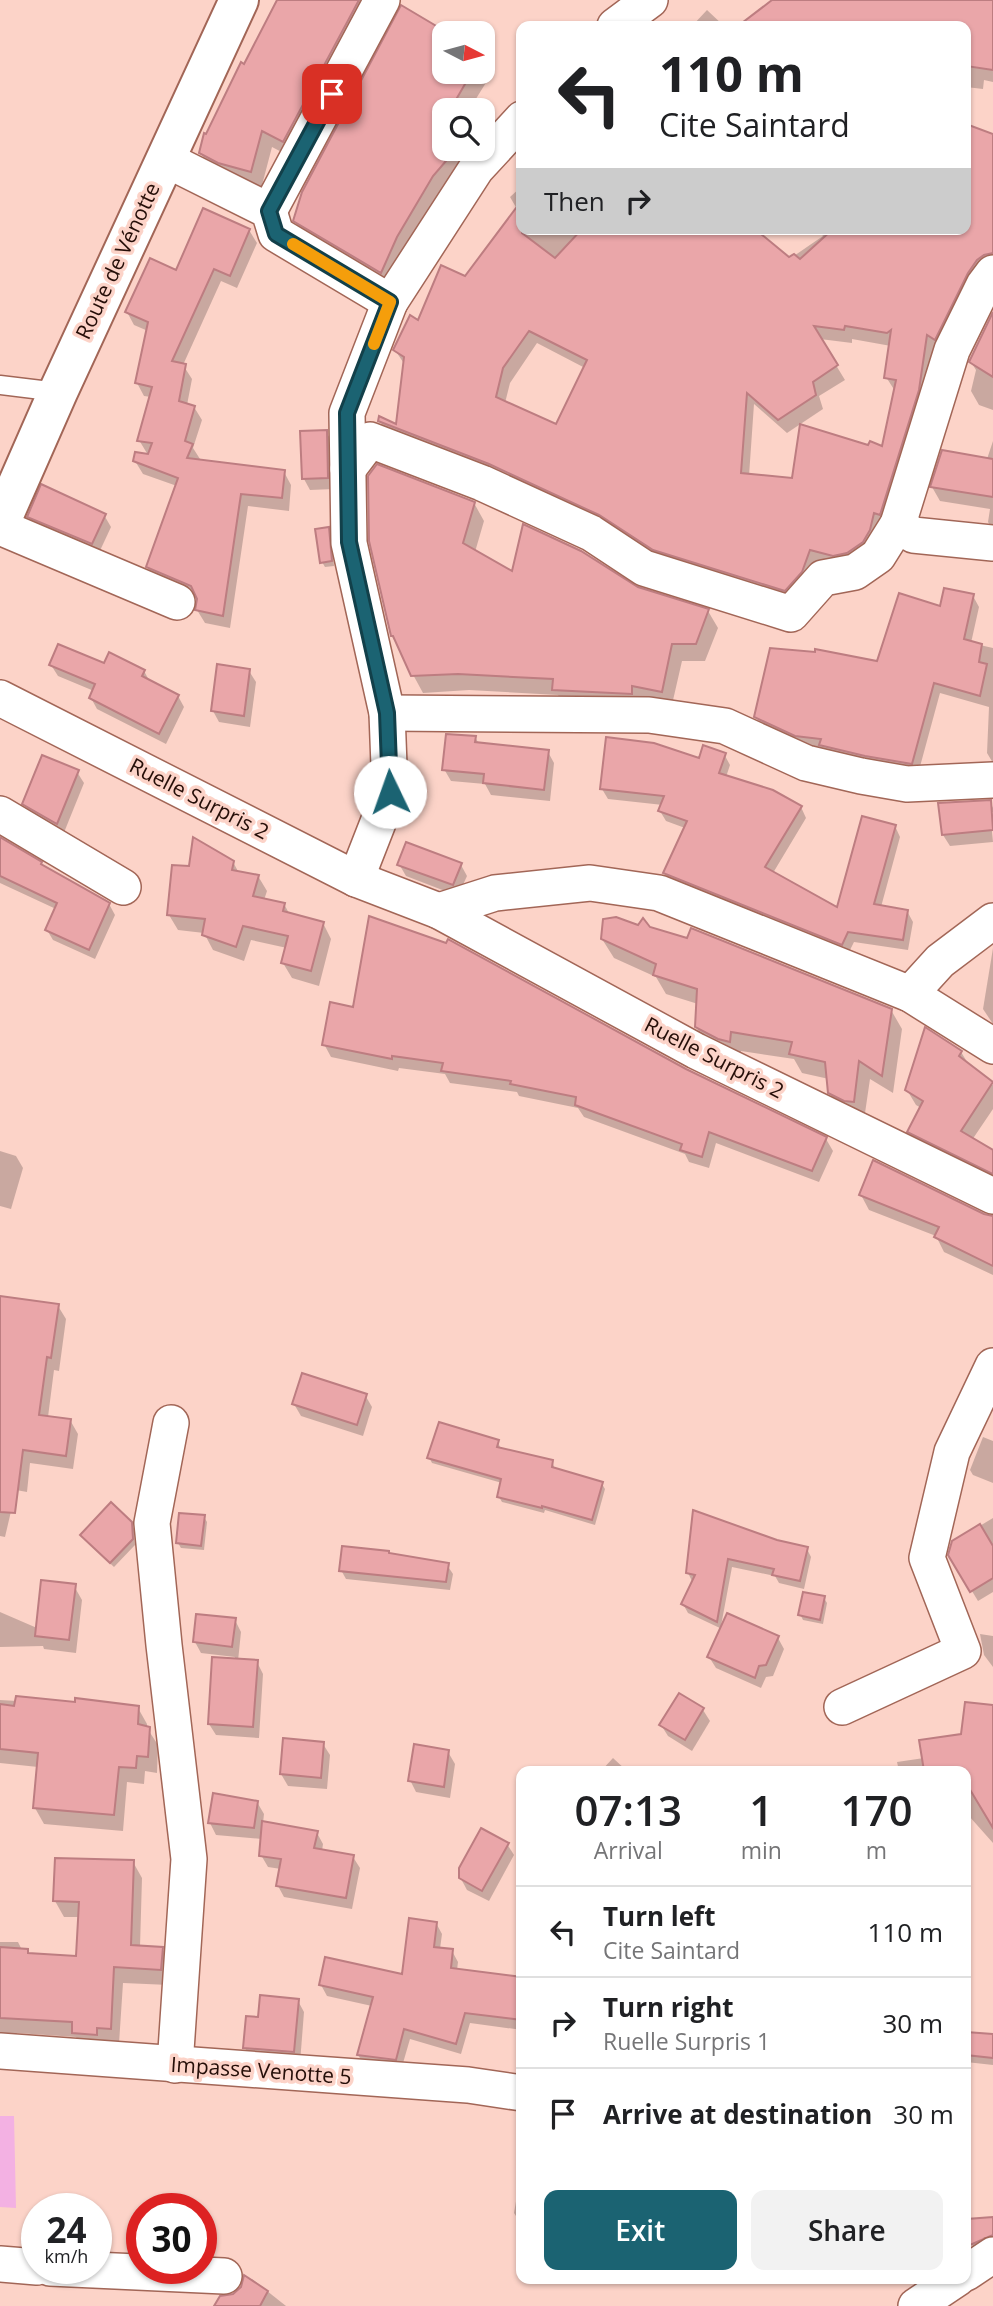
<!DOCTYPE html>
<html lang="en">
<head>
<meta charset="utf-8">
<style>
	:root { --surface:#fff; --page:#f2f2f2; --text:#202124; --muted:#757577; --line:#e0e0e0; --accent:#1b6372 }
	body { margin:0; font-family:"Open Sans",sans-serif; background:var(--page); color:var(--text); height:100vh; display:flex; flex-direction:column; font-size:26px; white-space:nowrap }
	* { box-sizing:border-box; margin:0 }
	p { font-size:23px; color:var(--muted) }
	.icon { flex:none; width:38px; height:38px; fill:none; stroke:currentColor; stroke-width:2; stroke-linecap:round; stroke-linejoin:round }
	.map { position:relative; flex:1; overflow:hidden }
	.panel { position:absolute; left:516px; top:1766px; width:455px; height:518px; display:flex; flex-direction:column; background:var(--surface); border-radius:14px; box-shadow:0 2px 5px #0004 }
	.panel>* { flex:none }
	.banner { position:absolute; left:516px; top:21px; width:455px; height:214px; border-radius:14px; box-shadow:0 2px 5px #0004; background:#fff; color:var(--text); overflow:hidden }
	.needle { width:46px; rotate:96deg }
	.buttons { position:absolute; left:432px; top:21px; display:grid; gap:14px }
	.buttons a { display:grid; place-items:center; width:63px; height:63px; border-radius:14px; background:var(--surface); box-shadow:0 2px 5px #0004; font-size:35px }
	.speed { position:absolute; left:21px; top:2193px; display:flex; gap:14px; font-size:35px; font-weight:700; text-align:center }
	.speed>* { display:grid; place-content:center; width:91px; height:91px; border-radius:50%; background:var(--surface); box-shadow:0 2px 5px #0004; line-height:1 }
	.speed small { font-size:18px; font-weight:400 }
	.speed .limit { border:10px solid #d22; background:#fff; color:#111 }
	.pin { position:absolute; display:grid; place-items:center; width:60px; height:60px; color:#fff; margin:-30px; border-radius:14px; box-shadow:0 4px 10px #0006 }
	.me { position:absolute; width:77px; margin:-38px; rotate:357deg; stroke-linejoin:round; filter:drop-shadow(0 0 5px #0008) }
	.turn { display:flex; align-items:center; gap:24px; height:147px; padding:0 28px; font-size:32px }
	.turn .icon { width:91px; height:91px; stroke-width:2.5 }
	.turn b { display:block; font-size:49px; line-height:60px }
	.then { display:flex; align-items:center; height:66px; padding:0 28px; background:#0003; gap:14px; font-size:26px }
	.eta { display:flex; justify-content:space-evenly; align-items:center; height:119px; text-align:center }
	.eta b { font-size:42px; font-weight:600; line-height:49px }
	.button { display:flex; gap:14px; margin-top:auto; padding:14px 28px }
	.button a { flex:1; height:80px; border-radius:14px; background:var(--accent); color:#fff; font-size:28px; font-weight:600; line-height:80px; text-align:center }
	.button a+a { background:var(--page); color:var(--text) }
	ul { padding:0; list-style:none }
	li { display:flex; align-items:center; gap:21px; height:91px; padding:0 28px; border-top:2px solid var(--line) }
	li div { flex:1 }
	li b { display:block; font-size:26px }
	li em { font-style:normal }
	.map>svg:first-child { display:block }
	.green { fill:#f3b1e3 }
	.shadow { fill:#0003; fill-rule:evenodd }
	.building { fill:#eaa6a9; stroke:#bd7d81; stroke-width:2; fill-rule:evenodd }
	.lines { fill:none; stroke-linecap:round; stroke-linejoin:round }
	.lane-casing { stroke:#a26657; stroke-width:21 }
	.street-casing { stroke:#a26657; stroke-width:38 }
	.secondary-casing { stroke:#a26657; stroke-width:42 }
	.lane { stroke:#fff; stroke-width:18 }
	.street { stroke:#fff; stroke-width:35 }
	.secondary { stroke:#fff; stroke-width:38 }
	.route-casing { stroke:#12404a; stroke-width:18 }
	.route { stroke:#1b6372; stroke-width:12 }
	.slow { stroke:#f59e0b; stroke-width:12 }
	.labels { text-anchor:middle; stroke-width:7; stroke-linejoin:round; paint-order:stroke }
	.street-label { font-size:21px; fill:#250e08; stroke:#fcd3c8 }
</style>
</head>
<body>
<div class="map">
<svg width="993" height="2306" viewBox="0 0 993 2306">
	<rect width="100%" height="100%" fill="#fcd3c8"/>
	<path class="green" d="M0,2116H14L16,2208L0,2207Z"/>
	<g class="shadow">
		<path d="M279,0H381L293,158L272,147L261,189L210,170L201,153Z"/>
		<path d="M775,0H993V82L984,80L983,89L966,87V26H741L750,17Z"/>
		<path d="M402,7L445,33L444,72H483V58L492,73L469,110H444V149H472L391,290L305,238L295,221Z"/>
		<path d="M707,10L724,26H692Z"/>
		<path d="M966,126L993,136V268L877,545L793,604L662,563L388,435L380,421L397,426L405,365L395,350L418,322L465,278L517,209L510,197L522,186V229H766L760,235L788,260L823,236L818,229H966ZM820,339L852,343V339L891,346L886,377L895,391L883,449L869,447L793,480L749,476L754,404L787,433L823,409L819,396L845,380ZM537,343L585,368L557,426L505,403L510,383Z"/>
		<path d="M249,230L257,243L237,288L221,281L183,365L192,379L187,405L194,407L202,420L193,448L200,459L198,461L284,472L291,485L289,511L248,506L230,628L205,623L197,610L198,597L155,580L147,567L177,486L143,474L135,461L148,455L139,440L151,397L144,396L137,383L148,331L134,325L127,312L177,272Z"/>
		<path d="M993,318V410L979,405L971,391L976,370L971,362Z"/>
		<path d="M326,432L333,443L334,489L310,490L304,479Z"/>
		<path d="M993,441V530L988,522L990,509L940,501L932,487L987,459Z"/>
		<path d="M474,503L484,521L475,552L513,574L637,589L708,611L718,628L705,661H682L671,709L564,706L558,695L469,690L423,693L392,636Z"/>
		<path d="M104,515L111,527L98,555L36,528L29,517Z"/>
		<path d="M328,529L331,534L334,566L325,567L322,562Z"/>
		<path d="M973,596L979,607L971,643L993,648V763L987,753L989,707L940,693L918,774L803,747L763,728L756,717L878,663L941,608Z"/>
		<path d="M51,665L104,666L144,671L150,682L178,696L184,707L166,744L97,709L91,698L94,691L58,676Z"/>
		<path d="M249,671L256,682L250,727L219,722L213,711Z"/>
		<path d="M475,737L479,744L548,752L554,763L550,801L491,795L485,784L451,781L444,769Z"/>
		<path d="M724,754L730,765L726,777L801,807L806,818L773,873L838,909L895,826L900,837L881,907L907,911L913,922L908,950L854,942L848,954L671,884L665,873L685,828L666,821L660,811L663,805L608,799L602,789Z"/>
		<path d="M77,772L84,783L63,835L31,815L24,804Z"/>
		<path d="M990,802L993,808V812H990L993,842L950,846L943,835Z"/>
		<path d="M0,839L42,867L109,904L115,915L95,959L53,940L47,930L56,909L0,883Z"/>
		<path d="M233,862L239,873L258,876L267,891L264,900L284,904L290,915L323,923L331,939L319,986L292,978L283,963L287,948L251,940L244,961L213,950L204,933L178,930L169,915L191,868Z"/>
		<path d="M399,864L461,865L467,876L458,896L406,876Z"/>
		<path d="M638,927L649,928L891,1010L902,1029L893,1093L870,1079L864,1120L841,1112L830,1093L829,1079L802,1073L794,1059L741,1051L740,1060L708,1046L696,1027L698,1004L666,994L656,977L614,958L602,939Z"/>
		<path d="M447,945L686,1070L826,1139L833,1151L819,1182L716,1143L709,1168L689,1162L685,1154L584,1117L578,1108L519,1096L517,1092L450,1083L445,1074L399,1068L398,1071L331,1057L324,1044L354,1009Z"/>
		<path d="M993,948V1024L983,1009Z"/>
		<path d="M961,1052L969,1065L993,1085V1109L972,1140L993,1152V1183L917,1146L909,1132L921,1108L916,1105L907,1090Z"/>
		<path d="M0,1151L16,1156L23,1168L11,1209L0,1206Z"/>
		<path d="M861,1195L993,1218V1275L944,1252L936,1236L869,1210Z"/>
		<path d="M0,1298L58,1306L66,1319L59,1371L54,1370L48,1417L70,1420L78,1434L73,1469L30,1463L27,1492L16,1490L5,1537L0,1536Z"/>
		<path d="M365,1395L372,1407L363,1436L301,1416L294,1404Z"/>
		<path d="M983,1437L993,1441V1483L973,1475L970,1470Z"/>
		<path d="M498,1442L501,1450L552,1461L555,1470L602,1484L605,1489L595,1525L545,1510L544,1513L502,1502L499,1497L502,1483L432,1463L429,1457Z"/>
		<path d="M204,1517L207,1522L204,1550L181,1548L178,1543Z"/>
		<path d="M993,1518V1592L978,1601L950,1555L953,1542Z"/>
		<path d="M131,1523L134,1529L135,1545L114,1567L85,1540Z"/>
		<path d="M777,1542L807,1549L811,1557L804,1589L779,1583L775,1576L732,1567L721,1626L778,1638L784,1649L773,1676L766,1677L761,1688L716,1668L709,1657L722,1629L688,1613L683,1604L692,1581L688,1573Z"/>
		<path d="M447,1565L453,1574L450,1590L346,1579L341,1570Z"/>
		<path d="M74,1586L82,1600L76,1653L44,1649L43,1646L0,1647V1612L37,1628Z"/>
		<path d="M824,1598L827,1603L823,1624L803,1620L800,1614Z"/>
		<path d="M235,1620L241,1632L238,1661L257,1662L263,1674L259,1738L216,1735L209,1724L235,1657L201,1653L195,1642Z"/>
		<path d="M980,1634L993,1636V1667L984,1655Z"/>
		<path d="M679,1695L703,1710L710,1721L692,1751L668,1736L661,1725Z"/>
		<path d="M0,1700L138,1708L147,1724V1728L158,1745L157,1773L145,1771L144,1784L127,1782L123,1831L44,1824L35,1808L38,1767L0,1763Z"/>
		<path d="M993,1706V1843L969,1816H966V1771H899L897,1762L924,1758L963,1736Z"/>
		<path d="M323,1744L330,1755L327,1789L288,1786L281,1774Z"/>
		<path d="M448,1752L455,1764L450,1798L416,1792L410,1780Z"/>
		<path d="M613,1758L627,1771H601Z"/>
		<path d="M257,1802L264,1814L263,1823L317,1833L323,1844L322,1851L353,1857L360,1868L352,1909L284,1897L278,1886L281,1869L268,1867L261,1855L262,1839L216,1835L210,1823Z"/>
		<path d="M507,1844L514,1855L489,1901L467,1890L460,1877Z"/>
		<path d="M133,1862L142,1878L140,1947L162,1948L171,1964L169,1985L123,1983L119,2044L83,2049L76,2037L17,2033V2037L0,2036V1942H18L22,1950H27L29,1954L77,1958L80,1917H64L55,1901Z"/>
		<path d="M436,1923L442,1934L440,1949L452,1951L458,1962L457,1970L522,1979V2030L470,2023L461,2054L410,2039L401,2070L365,2066L358,2055L372,2006L327,1996L321,1985L403,1976Z"/>
		<path d="M298,2001L304,2012L300,2063L251,2060L245,2048L260,2019Z"/>
		<path d="M966,2034L993,2036V2065L966,2062Z"/>
		<path d="M522,2166V2225L514,2213Z"/>
		<path d="M993,2218V2241L975,2250L972,2245L969,2220Z"/>
		<path d="M252,2279L286,2306H225Z"/>
	</g>
	<g class="building">
		<path d="M277,0H359L283,142L262,131L251,172L218,163L199,153L204,133L206,134L241,62L244,64Z"/>
		<path d="M772,0H993V70L966,66V26H738Z"/>
		<path d="M401,5L448,33H444V72H472L450,110H444V155L442,159L446,161L433,176L397,237L381,273L293,221L302,192Z"/>
		<path d="M966,124L993,134V253L984,255L977,260L968,273L935,340L927,335L919,390L880,515L874,513L870,530L863,542L847,553L833,556L810,550L802,572L785,591L653,550L599,515L489,464L378,421L379,416L396,424L404,357L393,350L410,315L418,320L441,265L465,276L522,200V233L555,258L582,229H755L789,257L794,254L800,259L833,229H966ZM814,326L844,330L845,326L887,333L891,330L884,378L896,380L882,446L870,441L868,445L800,424L792,478L741,473L747,393L778,420L816,395L813,382L838,365ZM529,331L587,360L556,424L496,397L503,368Z"/>
		<path d="M203,208L250,229L230,276L214,269L172,361L186,364L179,401L195,406L185,441L193,444L187,458L285,470L282,498L241,494L223,616L195,610L197,599L191,586L146,567L178,478L133,461L135,452L148,454L152,443L137,441L152,387L135,383L148,322L125,312L150,258L176,270Z"/>
		<path d="M993,312V377L969,362Z"/>
		<path d="M327,430L328,478L302,479L300,431Z"/>
		<path d="M942,450L993,459V497L930,487Z"/>
		<path d="M377,464L475,502L463,543L512,571L523,524L581,551L638,587L709,609L696,644H672L662,692L632,686V694L552,690L553,679L458,674L411,676L393,636H391L369,541L368,476Z"/>
		<path d="M41,484L106,514L92,544L27,517Z"/>
		<path d="M329,527L332,561L320,563L315,529Z"/>
		<path d="M944,588L974,594L964,639L982,644L979,662L987,664L980,696L934,683L912,764L865,756L819,745L821,739L795,736L754,717L770,648L815,652V649L877,661L899,593L940,606Z"/>
		<path d="M58,644L104,663L109,652L145,670L142,676L179,695L159,734L89,698L95,684L49,665Z"/>
		<path d="M217,664L250,669L244,716L211,711Z"/>
		<path d="M446,734L476,736L475,742L549,750L544,790L483,783L484,774L442,770Z"/>
		<path d="M606,737L654,743L699,758L703,745L726,753L719,773L773,790L802,806L765,867L837,907L862,816L896,825L874,904L908,910L903,940L848,932L842,945L663,873L687,821L658,811L664,796L600,789Z"/>
		<path d="M42,755L79,770L57,824L22,804Z"/>
		<path d="M991,800L993,830L942,835L938,803Z"/>
		<path d="M0,837L42,862L41,864L110,903L89,950L45,930L57,903L0,876Z"/>
		<path d="M193,837L234,861L232,870L259,875L253,896L285,903L283,911L324,922L311,971L281,963L288,936L243,926L236,947L202,935L205,919L167,915L172,865L189,866Z"/>
		<path d="M406,842L462,863L453,885L397,865Z"/>
		<path d="M369,916L446,943L448,939L686,1069L827,1137L812,1171L709,1132L702,1157L680,1150L682,1144L575,1105L576,1097L510,1084L511,1081L441,1071L443,1063L392,1056V1059L322,1045L330,1002L353,1007Z"/>
		<path d="M616,917L638,925L643,918L650,927L687,938L691,928L892,1009L882,1076L859,1061L854,1102L844,1101L828,1093L825,1062L789,1054L792,1042L731,1032L730,1042L718,1039L695,1027L697,989L653,975L656,964L601,939L603,919Z"/>
		<path d="M925,1027L962,1051L959,1056L993,1082L961,1131L993,1150V1174L907,1132L923,1101L905,1090Z"/>
		<path d="M873,1160L984,1214L993,1216V1266L934,1237L939,1227L859,1195Z"/>
		<path d="M0,1296L59,1304L51,1358L47,1357L39,1415L71,1419L66,1456L23,1450L15,1513L0,1512Z"/>
		<path d="M302,1373L367,1394L357,1425L292,1404Z"/>
		<path d="M439,1422L499,1440L497,1447L553,1460L552,1467L603,1482L592,1520L542,1506V1508L497,1497L501,1479L427,1458Z"/>
		<path d="M111,1502L132,1522L133,1539L110,1563L80,1535Z"/>
		<path d="M693,1510L777,1540L808,1547L800,1581L772,1575L774,1569L728,1559L717,1622L681,1604L695,1575L686,1573Z"/>
		<path d="M179,1513L205,1515L201,1546L176,1543Z"/>
		<path d="M980,1524L993,1546V1578L970,1592L948,1555L952,1541Z"/>
		<path d="M342,1546L389,1551V1553L449,1563L446,1582L339,1571Z"/>
		<path d="M41,1580L76,1584L69,1640L35,1636Z"/>
		<path d="M803,1592L825,1596L820,1620L798,1615Z"/>
		<path d="M727,1613L779,1636L766,1665L759,1666L755,1678L707,1657Z"/>
		<path d="M196,1614L236,1618L232,1647L193,1642Z"/>
		<path d="M212,1657L258,1660L253,1727L208,1724Z"/>
		<path d="M679,1693L704,1708L685,1740L659,1725Z"/>
		<path d="M16,1696L75,1702V1698L139,1706L138,1724L150,1727L148,1757L137,1756L136,1768L119,1767L114,1815L33,1808L38,1753L0,1749V1704L14,1706Z"/>
		<path d="M965,1702L993,1705V1828L966,1783V1771H924L919,1740L961,1734Z"/>
		<path d="M283,1738L324,1742L321,1778L280,1774Z"/>
		<path d="M414,1744L449,1750L444,1787L408,1781Z"/>
		<path d="M213,1793L258,1801L254,1828L208,1823Z"/>
		<path d="M262,1821L318,1831L314,1848L354,1855L346,1898L276,1886L281,1859L259,1856Z"/>
		<path d="M481,1828L509,1843L482,1891L459,1878V1868Z"/>
		<path d="M55,1858L134,1860L131,1945L163,1947L161,1970L114,1967L111,2029L97,2028V2035L72,2033V2022L0,2018V1947L28,1949V1953L76,1956L79,1902L53,1901Z"/>
		<path d="M409,1918L437,1922L434,1947L453,1949L451,1968L522,1977V2020L465,2013L456,2044L404,2029L396,2060L357,2055L373,1997L319,1985L325,1957L402,1974Z"/>
		<path d="M260,1995L299,1999L294,2052L243,2048L246,2016L258,2017Z"/>
		<path d="M966,2032L993,2034V2058L966,2055Z"/>
		<path d="M993,2217V2235L970,2245L967,2219Z"/>
		<path d="M244,2275L268,2291L260,2306H214L220,2296L233,2294L241,2287Z"/>
	</g>
	<g class="lines">
		<defs>
			<path id="lane" d="M0,385L58,392"/>
			<g id="street">
				<path d="M615,26L650,0"/>
				<path d="M165,159L269,211L276,234L390,302L476,169L522,119"/>
				<path d="M269,211L382,0"/>
				<path d="M348,469L370,440L482,483L591,533L644,568L791,614L823,578L855,572L878,556L898,524L952,350L984,285L993,273"/>
				<path d="M898,524L913,535L993,543"/>
				<path d="M0,527L177,602"/>
				<path d="M0,698L356,879L439,911L696,1051L993,1196"/>
				<path d="M387,713L649,715L725,726L806,763L861,776L907,784L993,780"/>
				<path d="M0,814L123,887"/>
				<path d="M356,879L390,792L387,713L349,543L347,413L390,302"/>
				<path d="M439,911L495,893L590,883L659,893L910,994L993,1046"/>
				<path d="M910,994L940,961L993,921"/>
				<path d="M171,1423L152,1523L164,1645L189,1859L175,2065"/>
				<path d="M842,1707L963,1651L927,1558L952,1452L993,1366"/>
				<path d="M0,2051L468,2085L522,2093"/>
				<path d="M0,2264L37,2267"/>
				<path d="M50,2268L224,2276"/>
				<path d="M966,2273L993,2255"/>
				<path d="M916,2306L958,2278"/>
			</g>
			<path id="secondary" d="M0,524L58,392L239,0"/>
		</defs>
		<use href="#lane" class="lane-casing"/>
		<use href="#street" class="street-casing"/>
		<use href="#secondary" class="secondary-casing"/>
		<use href="#lane" class="lane"/>
		<use href="#street" class="street"/>
		<use href="#secondary" class="secondary"/>
	</g>
	<g class="lines">
		<defs>
			<path id="route" d="M332,94L269,211L276,234L390,302L347,413L349,542L387,713L390,792"/>
		</defs>
		<use href="#route" class="route-casing"/>
		<use href="#route" class="route"/>
		<path class="slow" d="M293,244L390,302L374,344"/>
	</g>
	<g class="labels">
		<g class="street-label">
			<text transform="translate(118 261) rotate(-65)" y="7">Route de Vénotte</text>
			<text transform="translate(199 799) rotate(27)" y="7">Ruelle Surpris 2</text>
			<text transform="translate(714 1058) rotate(27)" y="7">Ruelle Surpris 2</text>
			<text transform="translate(261 2071) rotate(4)" y="7">Impasse Venotte 5</text>
		</g>
	</g>
</svg>
<div class="buttons">
<a><svg class="needle" viewBox="-14 -14 28 28"><path d="M0-13l5 13h-10z" fill="#e53935"/><path d="M0 13l5-13h-10z" fill="#757577"/></svg></a>
<a><svg class="icon" aria-label="search" viewBox="0 0 24 24"><circle cx="10" cy="10" r="6"/><path d="M15 15l6 6"/></svg></a>
</div>
<div class="speed"><div>24<small>km/h</small></div><div class="limit">30</div></div>
<div class="pin" style="left:332px;top:94px;background:#d93025"><svg class="icon" aria-label="arrive" viewBox="0 0 24 24"><path d="M6 21V4h12l-3 4 3 4H6"/></svg></div>
<svg class="me" style="left:390px;top:792px" viewBox="-20 -20 40 40"><circle r="19" fill="#fff"/><path d="M0-13L10 11 0 6-10 11z" fill="#1b6372"/></svg>
<div class="banner">
<div class="turn"><svg class="icon" aria-label="left" viewBox="0 0 24 24"><path d="M17 20v-9H6M10 6l-5 5 5 5"/></svg><div><b>110 m</b>Cite Saintard</div></div>
<div class="then">Then<svg class="icon" aria-label="right" viewBox="0 0 24 24"><path d="M7 20v-9h11M14 6l5 5-5 5"/></svg></div>
</div>
<section class="panel">
<div class="eta">
<div><b>07:13</b><p>Arrival</p></div>
<div><b>1</b><p>min</p></div>
<div><b>170</b><p>m</p></div>
</div>
<ul>
<li><svg class="icon" aria-label="left" viewBox="0 0 24 24"><path d="M17 20v-9H6M10 6l-5 5 5 5"/></svg><div><b>Turn left</b><p>Cite Saintard</p></div><em>110 m</em></li>
<li><svg class="icon" aria-label="right" viewBox="0 0 24 24"><path d="M7 20v-9h11M14 6l5 5-5 5"/></svg><div><b>Turn right</b><p>Ruelle Surpris 1</p></div><em>30 m</em></li>
<li><svg class="icon" aria-label="arrive" viewBox="0 0 24 24"><path d="M6 21V4h12l-3 4 3 4H6"/></svg><div><b>Arrive at destination</b></div><em>30 m</em></li>
</ul>
<div class="button"><a>Exit</a><a>Share</a></div>
</section>
</div>
</body>
</html>
